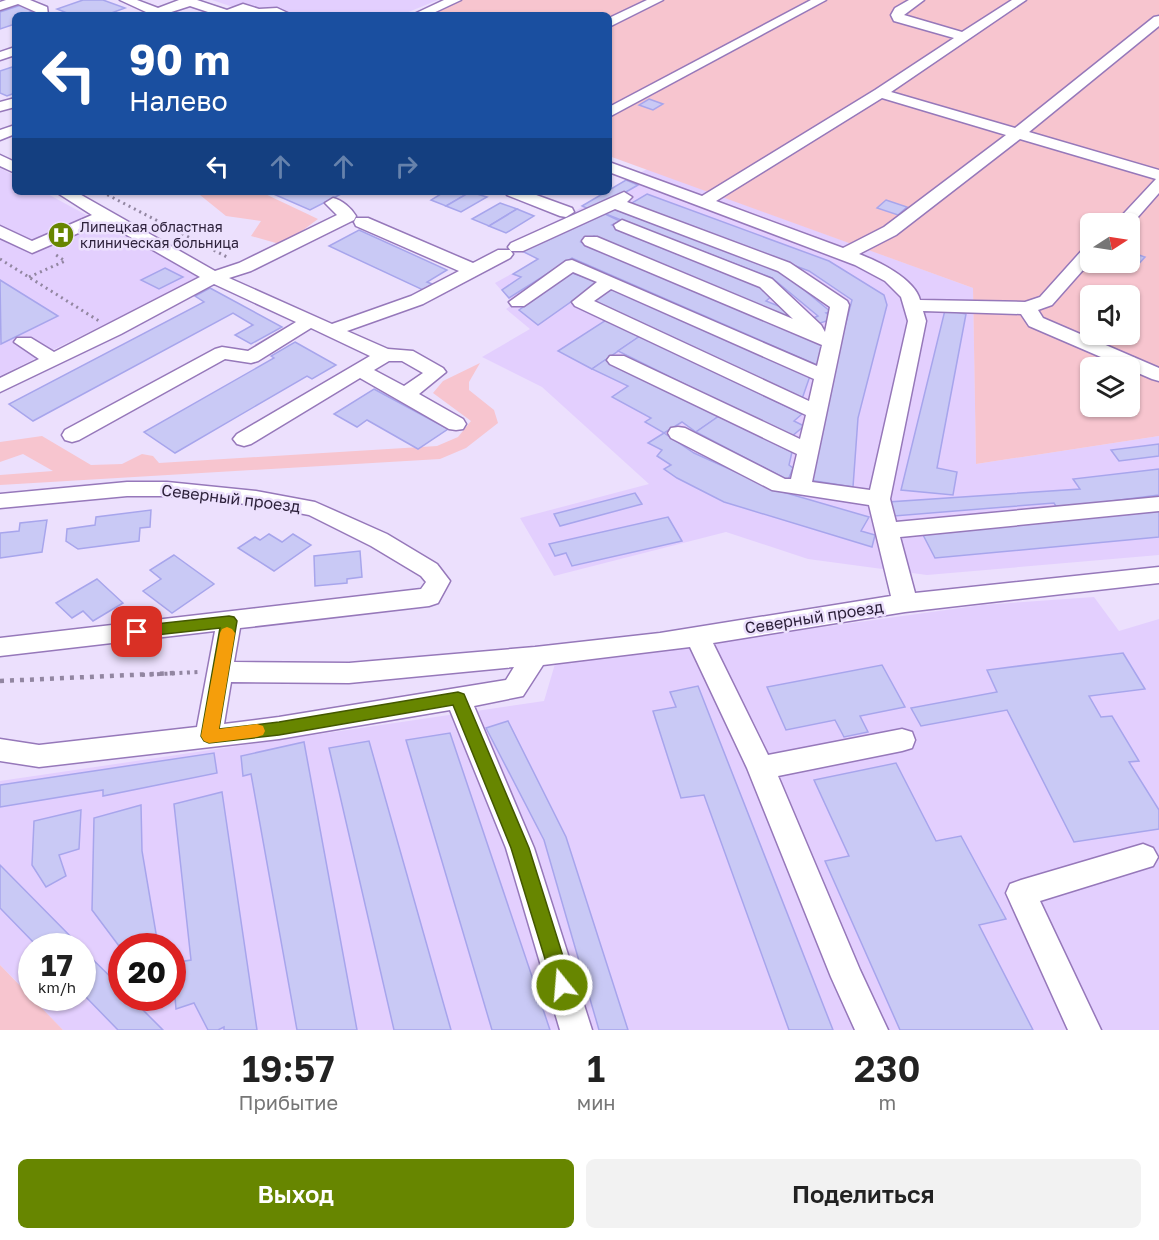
<!DOCTYPE html>
<html lang="ru">
<head>
<meta charset="utf-8">
<style>
	:root { --surface:#fff; --page:#f2f2f2; --text:#222; --muted:#767676; --accent:#678600 }
	body { margin:0; font-family:"Golos Text",sans-serif; background:var(--page); color:var(--text); height:100vh; display:flex; flex-direction:column; font-size:22px; white-space:nowrap }
	* { box-sizing:border-box; margin:0 }
	p { font-size:20px; color:var(--muted) }
	.icon { flex:none; width:33px; height:33px; fill:none; stroke:currentColor; stroke-width:2; stroke-linecap:round; stroke-linejoin:round }
	.map { position:relative; height:1030px; overflow:hidden }
	.side { display:flex; flex-direction:column; background:var(--surface); flex:1 }
	.side>* { flex:none }
	.guide { position:absolute; left:12px; top:12px; width:600px; height:183px; border-radius:9px; box-shadow:0 2px 4px #0004; background:#1a4fa0; color:#fff; overflow:hidden }
	.needle { width:39px; rotate:78deg }
	.tools { position:absolute; left:1080px; top:213px; display:grid; gap:12px }
	.tools a { display:grid; place-items:center; width:60px; height:60px; border-radius:9px; background:var(--surface); box-shadow:0 2px 4px #0004; font-size:30px }
	.speed { position:absolute; left:18px; top:933px; display:flex; gap:12px; font-size:30px; font-weight:700; text-align:center }
	.speed>* { display:grid; place-content:center; width:78px; height:78px; border-radius:50%; background:var(--surface); box-shadow:0 2px 4px #0004; line-height:1 }
	.speed small { font-size:15px; font-weight:400 }
	.speed .limit { border:9px solid #d22; background:#fff; color:#111 }
	.pin { position:absolute; display:grid; place-items:center; width:51px; height:51px; color:#fff; margin:-26px; border-radius:12px; box-shadow:0 3px 9px #0006 }
	.me { position:absolute; width:66px; margin:-33px; rotate:343deg; stroke-linejoin:round; filter:drop-shadow(0 0 4px #0008) }
	.turn { display:flex; align-items:center; gap:21px; height:126px; padding:0 18px; font-size:27px }
	.turn .icon { width:78px; height:78px; stroke-width:2.5 }
	.turn b { display:block; font-size:42px; line-height:51px }
	.lanes { display:flex; align-items:center; height:57px; padding:0 18px; background:#0003; justify-content:center; gap:30px; direction:ltr }
	.lanes .off { opacity:.35 }
	.eta { display:flex; justify-content:space-evenly; align-items:center; height:102px; text-align:center }
	.eta b { font-size:36px; font-weight:600; line-height:42px }
	.button { display:flex; gap:12px; margin-top:auto; padding:12px 18px }
	.button a { flex:1; height:69px; border-radius:9px; background:var(--accent); color:#fff; font-size:24px; font-weight:600; line-height:69px; text-align:center }
	.button a+a { background:var(--page); color:var(--text) }
	.map>svg:first-child { display:block }
	.built { fill:#e3cffe; fill-rule:evenodd }
	.green { fill:#f7c5cf; fill-rule:evenodd }
	.building { fill:#c9c9f5; stroke:#a7a5ec; stroke-width:1.5 }
	.lines { fill:none; stroke-linecap:round; stroke-linejoin:round }
	.minor-casing { stroke:#9678ba; stroke-width:3 }
	.path-far2 { stroke:#9286a1; stroke-width:3; stroke-dasharray:2 4; stroke-linecap:butt }
	.path-far1 { stroke:#9286a1; stroke-width:4; stroke-dasharray:3 4.5; stroke-linecap:butt }
	.path { stroke:#9286a1; stroke-width:4.5; stroke-dasharray:4 6; stroke-linecap:butt }
	.minor { fill:#fff; fill-rule:evenodd }
	.route { fill:#678600; stroke:#435700; stroke-width:1.5 }
	.slow { fill:#f59e0b }
	.labels { text-anchor:middle; stroke-width:5; stroke-linejoin:round; paint-order:stroke }
	.far-poi-label { font-size:14px; fill:#2e223c; stroke:#ece0fd; text-anchor:start }
	.street-label { font-size:16px; fill:#2e223c; stroke:#ece0fd }
</style>
</head>
<body>
<div class="map">
<svg width="1159" height="1030" viewBox="0 0 1159 1030">
	<rect width="100%" height="100%" fill="#ece0fd"/>
	<g class="built">
		<path d="M212,0H438L401,15H257Z"/>
		<path d="M0,168L15,176V192H44L200,277L0,376Z"/>
		<path d="M647,169L973,288L976,464L1159,436V555L927,575L808,559L726,532L554,576L520,518L649,484L542,387L482,357L530,329L506,309L513,304L495,283L538,259L507,246L577,210Z"/>
		<path d="M1094,597L1119,631L1159,619V1030H63L32,998H82V946H32V997L0,965V781L544,701L555,664L982,605ZM122,946H172V998H122Z"/>
	</g>
	<g class="green">
		<path d="M462,0H1159V436L976,464L973,288L609,156V15H425ZM1090,224H1130V262H1090ZM1090,296H1130V334H1090ZM1090,368H1130V406H1090Z"/>
		<path d="M185,192H261L318,219L283,245L251,236L261,221L226,216L200,195Z"/>
		<path d="M480,363L469,382V390L494,410L498,423L466,448L440,459L0,485V475L53,471L23,454L0,462V442L42,436L91,465L122,464L142,454L153,456L159,463L437,446L458,437L471,421L433,393L443,381Z"/>
		<path d="M0,965L63,1030H0Z"/>
	</g>
	<g class="building">
		<path d="M83,0H103L125,8L106,15H72L57,9Z"/>
		<path d="M27,3L38,8L24,15H15V24L0,29V12Z"/>
		<path d="M15,66V93L7,96L0,93V71Z"/>
		<path d="M649,99L663,104L653,110L639,105Z"/>
		<path d="M626,180L638,185L593,211L582,206Z"/>
		<path d="M269,192H336L341,194L310,210Z"/>
		<path d="M444,192H470L446,206L431,200Z"/>
		<path d="M470,192L487,197L461,212L446,206Z"/>
		<path d="M647,194L829,261L884,295L887,305L858,418L853,487L809,480L824,405L852,300L809,271L630,204Z"/>
		<path d="M886,200L907,207L898,215L877,208Z"/>
		<path d="M500,203L517,209L489,226L472,219Z"/>
		<path d="M611,208L781,271L831,312L826,313L833,319L817,324L811,319L818,316L772,278L603,213Z"/>
		<path d="M517,209L534,216L506,233L489,226Z"/>
		<path d="M603,213L620,221L612,225L761,286L773,295L766,301L791,311L783,318L594,236L581,242L824,345L817,365L572,258L509,298L502,290L521,277L513,274L538,259L522,251Z"/>
		<path d="M359,230L447,270L427,282L432,284L423,290L329,246Z"/>
		<path d="M1130,252L1145,257L1135,268L1117,262H1130Z"/>
		<path d="M165,268L183,277L159,289L141,280Z"/>
		<path d="M572,273L599,282L538,325L519,310Z"/>
		<path d="M0,280L58,316L1,344Z"/>
		<path d="M610,287L810,376L802,399L592,300Z"/>
		<path d="M210,288L282,327L251,344L235,335L253,325L233,313L33,421L9,404L204,302L195,296Z"/>
		<path d="M945,310L966,314L937,468L957,472L953,495L901,490Z"/>
		<path d="M606,320L640,336L592,369L558,351Z"/>
		<path d="M640,336L802,414L794,421L804,426L791,437L618,351Z"/>
		<path d="M295,342L336,365L312,379L307,376L175,453L144,432L274,358L271,356Z"/>
		<path d="M605,360L719,416L696,432L682,422L664,433L645,422L651,418L612,397L628,386L592,369Z"/>
		<path d="M374,389L448,429L418,449L367,420L357,427L334,414Z"/>
		<path d="M719,416L792,452L789,465L793,468L788,480L696,432Z"/>
		<path d="M664,433L694,453L776,490L869,517L861,531L875,535L872,547L724,502L677,478L664,469L671,465L657,456L662,450L648,443Z"/>
		<path d="M1159,444V456L1119,461L1111,450Z"/>
		<path d="M1159,469V495L1057,508L1054,503L894,516L888,502L1080,489L1073,479Z"/>
		<path d="M635,493L642,504L560,526L554,514Z"/>
		<path d="M151,510L150,527L140,528L139,541L78,549L66,541L67,529L95,525L96,517Z"/>
		<path d="M1159,510V537L935,558L921,531Z"/>
		<path d="M668,517L682,541L572,566L566,553L555,556L549,544Z"/>
		<path d="M47,520L42,552L0,558V533L19,531L20,523Z"/>
		<path d="M269,534L282,542L293,534L311,545L274,571L238,548L255,537L260,540Z"/>
		<path d="M360,551L362,577L347,579V583L315,586L314,556Z"/>
		<path d="M174,555L214,584L172,613L143,591L161,579L150,570Z"/>
		<path d="M97,579L123,603L93,621L83,611L72,618L56,603Z"/>
		<path d="M1123,653L1145,689L1089,696L1101,717L1112,716L1139,761L1129,762L1159,810V829L1074,842L1007,710L921,726L911,708L997,692L987,670Z"/>
		<path d="M882,665L905,707L860,716L868,732L844,737L835,720L786,730L767,687Z"/>
		<path d="M698,686L833,1030H789L704,795L681,798L653,711L676,707L670,692Z"/>
		<path d="M508,721L566,837L628,1030H599L544,840L486,728Z"/>
		<path d="M450,733L550,1030H492L406,740Z"/>
		<path d="M369,741L451,1030H394L329,748Z"/>
		<path d="M304,742L357,1030H297L251,774L243,776L241,756Z"/>
		<path d="M214,753L217,773L103,796V790L0,807V785Z"/>
		<path d="M896,763L936,841L961,836L1006,919L979,925L1033,1030H900L825,861L849,856L814,780Z"/>
		<path d="M222,792L257,1030H224V1027L218,1030H208L194,1003L176,1009L172,963L191,960L174,804Z"/>
		<path d="M141,805L142,851L158,945L122,946V950L92,910L94,818Z"/>
		<path d="M81,810L79,849L59,855L66,876L46,887L32,865L34,821Z"/>
		<path d="M0,865L80,946H37L0,908Z"/>
		<path d="M82,949L122,988V998H131L163,1030H118L82,993Z"/>
	</g>
	<g class="lines">
		<defs>
			<g id="minor">
				<path d="M6,0H30L47,7L48,15H36V12L18,4L0,10V2Z"/>
				<path d="M120,0H137L158,8L179,0H197L227,10L243,4L259,9L277,8L292,15H251L243,12L237,15H217L190,6L162,15H143L146,12Z"/>
				<path d="M444,0H461L429,15H412Z"/>
				<path d="M647,0H663L609,27V18Z"/>
				<path d="M811,0H826L609,117V107Z"/>
				<path d="M909,0H924L904,15L962,32L1012,0H1026L891,92L1015,128L1154,17L1159,16V26L1029,132L1159,170V193L1130,226V224H1114L1156,179L1020,139L896,235L859,254C878,261 915,279 920,300L1025,302L1040,297L1084,248L1090,247V262L1052,305L1038,310L1043,318L1159,368V381L1152,379L1029,326L1021,314L923,311L926,321L890,499L896,522L1159,497V511L900,537L915,593L1159,567V583L905,612L713,643L768,755L902,729L912,732L915,740L912,748L902,751L778,776L860,970L888,1030H855L831,977L747,768L690,647L543,665L523,696L474,706L534,848L592,1030H560L506,848L450,710L279,739L39,767L0,761V739L39,745L197,727L215,631L0,656V638L421,589L426,582L421,576L371,546L309,515L256,505L167,496H127L0,508V494L127,482H167L256,491L315,502L387,534L437,564L450,581L438,603L429,606L240,628L234,662L349,663L535,647L660,633L891,596L869,505L772,490L671,438L668,433L671,428L678,427L685,428L785,479H791L797,454L610,364L607,360L610,356H624L800,439L806,415L575,306L572,302L597,282L573,272L524,306H512L509,302L566,261L572,260L817,366L822,345L585,245L582,241L585,237H597L793,319L760,287L616,229L614,225L622,220L772,279L821,325L825,332L830,307L778,271L615,209L523,251H511L508,247L511,243L624,192L632,197L627,202L790,263L847,301L849,305L812,482L870,490L908,321L901,297L885,281L855,265L609,172V162L702,196L875,90L954,38L894,21L891,15L895,8ZM882,98L1006,135L884,227L843,248L716,201ZM611,289L814,379L809,401L594,301ZM514,667L506,680L279,717L224,724L231,682L349,683Z"/>
				<path d="M15,47V55L0,60V52Z"/>
				<path d="M15,98V107L0,111V102Z"/>
				<path d="M15,125V134L0,140V130Z"/>
				<path d="M0,155L15,162V173L0,166Z"/>
				<path d="M56,192H76L215,271L239,263L337,215L325,203L333,198C342,200 351,208 356,216L354,220L251,271L229,278L332,324L411,296L459,271L356,226L354,222L356,218H368L473,263L498,250H510L513,254L510,258L423,304L347,331L388,349L413,351L443,368L446,372L419,394L463,419L466,424L463,429L456,430L449,429L360,378L251,444L244,446L237,444L233,439L237,434L370,356L311,328L258,361L251,363L225,359L79,440L72,442L65,440L62,435L65,430L215,349L222,347L248,351L296,322L214,284L121,334L0,392V378L39,359L14,342L17,338H31L54,352L200,277L104,222L32,253L0,238V226L32,241L92,215ZM389,361H402L423,373L404,386L374,370Z"/>
				<path d="M505,192H528L572,208L574,212L566,217L560,216L507,195Z"/>
				<path d="M1143,844L1153,848L1158,857L1153,866L1040,901L1101,1030H1068L1006,893L1010,884L1021,880Z"/>
			</g>
		</defs>
		<use href="#minor" class="minor-casing"/>
		<g class="path-far2">
			<path d="M102,192L227,257"/>
			<path d="M0,259L99,321"/>
			<path d="M29,277L65,261L53,253"/>
		</g>
		<path class="path-far1" d="M142,675L198,672"/>
		<path class="path" d="M0,681L175,673"/>
		<use href="#minor" class="minor"/>
	</g>
	<path class="route" d="M229,616L234,617L237,621L219,729L279,722L458,692L464,694L529,848L572,985L569,991L562,994L556,991L553,985L511,848L453,705L279,735L209,743L204,741L201,736L220,628L137,637L132,636L130,632L132,628L137,626Z"/>
	<path class="slow" d="M227,627L232,629L235,633L219,729L257,724L263,726L265,731L263,735L257,737L209,743L204,741L201,736L220,633L222,629Z"/>
	<defs>
		<symbol id="hospital-disc" viewBox="-11 -11 22 22"><circle r="9.5" fill="#678600" stroke="#ece0fd"/><path d="M-5-5h3v3.5h4V-5h3V5h-3V1.5h-4V5h-3Z" fill="#fff"/></symbol>
	</defs>
	<g fill-rule="evenodd">
		<use href="#hospital-disc" x="46" y="220" width="30" height="30"/>
	</g>
	<g class="labels">
		<g class="far-poi-label">
			<text x="80" y="232">Липецкая областная<tspan x="80" dy="16">клиническая больница</tspan></text>
		</g>
		<g class="street-label">
			<text transform="translate(231 498) rotate(7)" y="6">Северный проезд</text>
			<text transform="translate(814 617) rotate(-9)" y="6">Северный проезд</text>
		</g>
	</g>
</svg>
<div class="tools">
<a><svg class="needle" viewBox="-14 -14 28 28"><path d="M0-13l5 13h-10z" fill="#e53935"/><path d="M0 13l5-13h-10z" fill="#767676"/></svg></a>
<a><svg class="icon" aria-label="sound" viewBox="0 0 24 24"><path d="M4 9h4l5-4v14l-5-4H4zM17 9q2 3 0 6"/></svg></a>
<a><svg class="icon" aria-label="layers" viewBox="0 0 24 24"><path d="M12 4l9 5-9 5-9-5zM3 14l9 5 9-5"/></svg></a>
</div>
<div class="speed"><div>17<small>km/h</small></div><div class="limit">20</div></div>
<div class="pin" style="left:137px;top:632px;background:#d93025"><svg class="icon" aria-label="arrive" viewBox="0 0 24 24"><path d="M6 21V4h12l-3 4 3 4H6"/></svg></div>
<svg class="me" style="left:562px;top:985px" viewBox="-20 -20 40 40"><circle r="17" fill="#678600" stroke="#fff" stroke-width="3"/><path d="M0-11L8 9 0 5-8 9z" fill="#fff"/></svg>
<div class="guide">
<div class="turn"><svg class="icon" aria-label="left" viewBox="0 0 24 24"><path d="M17 20v-9H6M10 6l-5 5 5 5"/></svg><div><b>90 m</b>Налево</div></div>
<div class="lanes"><svg class="icon" aria-label="left" viewBox="0 0 24 24"><path d="M17 20v-9H6M10 6l-5 5 5 5"/></svg><svg class="icon off" aria-label="ahead" viewBox="0 0 24 24"><path d="M12 20V5M6 11l6-6 6 6"/></svg><svg class="icon off" aria-label="ahead" viewBox="0 0 24 24"><path d="M12 20V5M6 11l6-6 6 6"/></svg><svg class="icon off" aria-label="right" viewBox="0 0 24 24"><path d="M7 20v-9h11M14 6l5 5-5 5"/></svg></div>
</div>
</div>
<section class="side">
<div class="eta">
<div><b>19:57</b><p>Прибытие</p></div>
<div><b>1</b><p>мин</p></div>
<div><b>230</b><p>m</p></div>
</div>
<div class="button"><a>Выход</a><a>Поделиться</a></div>
</section>
</body>
</html>
